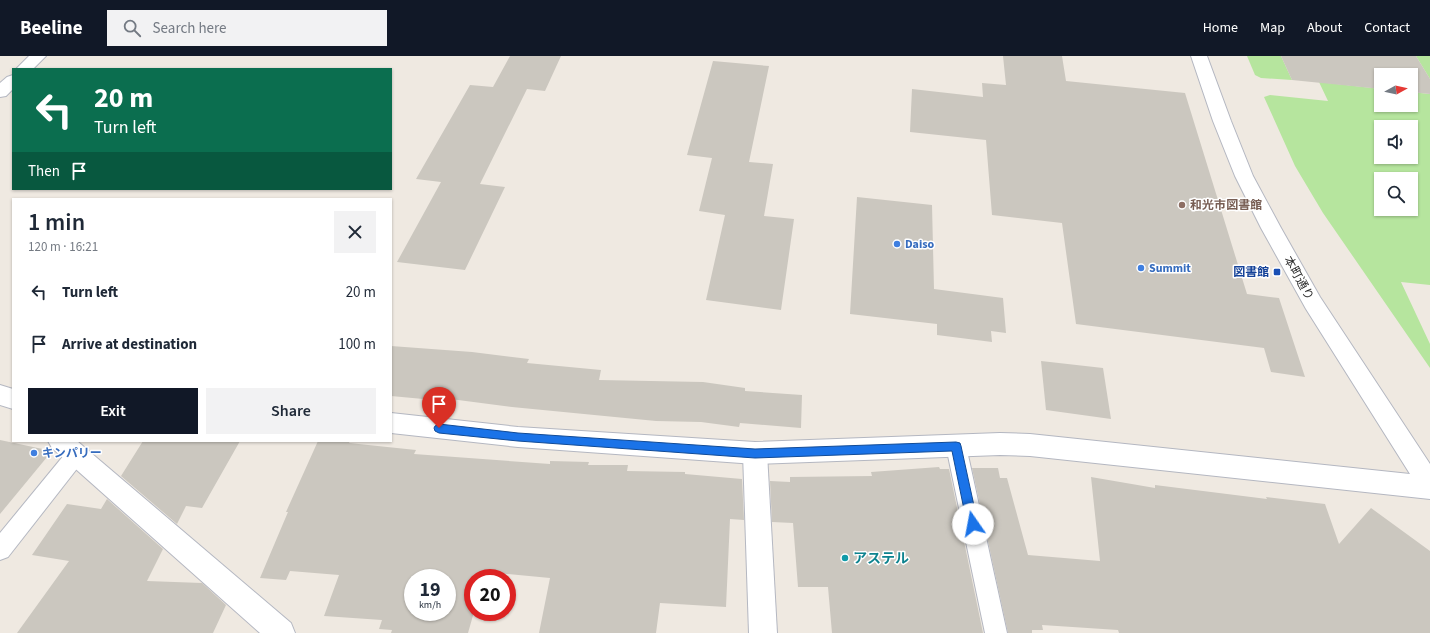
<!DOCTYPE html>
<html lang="en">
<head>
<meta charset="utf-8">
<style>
	:root { --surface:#fff; --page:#f2f2f3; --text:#1f2937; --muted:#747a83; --accent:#111827 }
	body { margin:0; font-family:"Source Sans 3","Noto Sans JP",sans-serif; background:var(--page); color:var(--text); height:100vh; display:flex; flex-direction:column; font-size:15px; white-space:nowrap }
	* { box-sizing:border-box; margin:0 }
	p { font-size:13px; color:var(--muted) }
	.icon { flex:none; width:22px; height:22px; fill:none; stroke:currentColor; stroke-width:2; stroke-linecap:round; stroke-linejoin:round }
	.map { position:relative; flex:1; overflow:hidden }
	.drawer { position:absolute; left:12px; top:142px; width:380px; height:244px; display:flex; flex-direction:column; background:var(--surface); border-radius:0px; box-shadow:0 1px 3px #0004 }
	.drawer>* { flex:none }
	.hud { position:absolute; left:12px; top:12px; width:380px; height:122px; border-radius:0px; box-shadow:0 1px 3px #0004; background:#0b6e4f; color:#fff; overflow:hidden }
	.needle { width:26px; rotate:82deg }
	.tools { position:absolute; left:1374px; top:12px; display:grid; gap:8px }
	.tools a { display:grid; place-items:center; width:44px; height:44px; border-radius:0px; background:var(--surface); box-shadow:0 1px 3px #0004; font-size:20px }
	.speed { position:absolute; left:404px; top:513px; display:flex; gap:8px; font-size:20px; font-weight:700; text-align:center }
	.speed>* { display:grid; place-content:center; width:52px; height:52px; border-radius:50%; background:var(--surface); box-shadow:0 1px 3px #0004; line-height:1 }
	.speed small { font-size:10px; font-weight:400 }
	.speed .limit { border:6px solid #d22; background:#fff; color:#111 }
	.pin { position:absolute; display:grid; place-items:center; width:34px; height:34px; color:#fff; margin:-41px -17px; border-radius:50% 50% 50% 0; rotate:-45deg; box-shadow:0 0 4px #0007 }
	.pin .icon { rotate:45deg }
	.me { position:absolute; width:44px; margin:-22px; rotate:348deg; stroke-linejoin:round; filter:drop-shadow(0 0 3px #0008) }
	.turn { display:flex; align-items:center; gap:14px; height:84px; padding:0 16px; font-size:18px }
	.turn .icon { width:52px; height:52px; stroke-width:2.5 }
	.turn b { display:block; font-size:28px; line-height:34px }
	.then { display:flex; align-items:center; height:38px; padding:0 16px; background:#0003; gap:8px; font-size:15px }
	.round { display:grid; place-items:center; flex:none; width:42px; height:42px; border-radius:0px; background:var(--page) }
	.summary { display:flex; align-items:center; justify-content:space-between; height:68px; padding:0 16px }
	h1 { font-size:24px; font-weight:600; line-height:30px }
	.button { display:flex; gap:8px; margin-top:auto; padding:8px 16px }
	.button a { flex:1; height:46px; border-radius:0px; background:var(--accent); color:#fff; font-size:16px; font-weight:600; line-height:46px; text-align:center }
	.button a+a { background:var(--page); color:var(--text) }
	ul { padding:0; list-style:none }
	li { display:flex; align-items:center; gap:12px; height:52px; padding:0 16px }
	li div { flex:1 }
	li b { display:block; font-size:15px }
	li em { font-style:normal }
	header { display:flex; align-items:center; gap:24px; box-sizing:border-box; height:56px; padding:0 20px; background:var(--accent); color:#fff }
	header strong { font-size:19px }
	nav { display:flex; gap:22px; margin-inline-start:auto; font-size:14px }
	.search { width:280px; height:36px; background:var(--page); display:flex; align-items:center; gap:10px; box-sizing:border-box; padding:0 14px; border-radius:0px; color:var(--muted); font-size:15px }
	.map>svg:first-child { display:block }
	.green { fill:#b6e59e; fill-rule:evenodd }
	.building { fill:#cbc7bf; fill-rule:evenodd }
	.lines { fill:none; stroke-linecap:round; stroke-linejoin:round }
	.service-casing { stroke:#b4b7c1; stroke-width:2 }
	.minor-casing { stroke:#b4b7c1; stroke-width:2 }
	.tertiary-casing { stroke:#b4b7c1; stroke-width:2 }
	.secondary-casing { stroke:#b4b7c1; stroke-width:2 }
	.service { fill:#fff; fill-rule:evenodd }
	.minor { fill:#fff; fill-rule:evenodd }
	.tertiary { fill:#fff; fill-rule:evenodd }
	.secondary { fill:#fff; fill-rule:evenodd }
	.route { fill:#1a73e8; stroke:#114b97 }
	.education-dot { fill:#8d6e63; stroke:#fff; stroke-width:1.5 }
	.shop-dot { fill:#3f7fe0; stroke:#fff; stroke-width:1.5 }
	.transit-dot { fill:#1a4fb4; stroke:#fff; stroke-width:1.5 }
	.culture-dot { fill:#0f9aa8; stroke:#fff; stroke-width:1.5 }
	.labels { text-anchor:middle; stroke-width:3; stroke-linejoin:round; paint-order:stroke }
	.education-label { font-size:12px; font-weight:bold; fill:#785e54; stroke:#fff; text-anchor:start }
	.shop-label { font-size:12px; font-weight:bold; fill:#366cbe; stroke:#fff; text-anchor:start }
	.transit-label { font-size:12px; font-weight:bold; fill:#164399; stroke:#fff; text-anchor:end }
	.street-label { font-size:12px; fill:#2e2e2e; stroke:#fff }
	.near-culture-label { font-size:14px; font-weight:bold; fill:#0d838f; stroke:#fff; text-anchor:start }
</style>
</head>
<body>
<header>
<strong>Beeline</strong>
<div class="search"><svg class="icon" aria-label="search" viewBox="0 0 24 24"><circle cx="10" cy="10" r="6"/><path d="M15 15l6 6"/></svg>Search here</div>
<nav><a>Home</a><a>Map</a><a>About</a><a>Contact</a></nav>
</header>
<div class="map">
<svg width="1430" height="577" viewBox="0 0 1430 577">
	<rect width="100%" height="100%" fill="#efe9e1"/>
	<g class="green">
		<path d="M1247,0H1281L1292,24L1261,22L1255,19Z"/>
		<path d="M1416,0H1430V23Z"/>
		<path d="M1319,26L1381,33V49H1411V36L1430,38V229L1401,226L1430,288V312L1323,157L1295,110L1264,41L1270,39L1328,45ZM1381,71H1411V101H1381ZM1381,123H1411V153H1381Z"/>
	</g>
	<g class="building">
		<path d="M510,0H561L545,35L527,33L480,128L505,131L465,214L397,206L441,126L416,123L470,29L493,31Z"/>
		<path d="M1003,0H1062L1066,25L1185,37L1247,238L1279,242L1305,321L1271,316L1264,292L1076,268L1062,167L992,159L986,84L910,76L912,33L983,41L982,27L1006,29Z"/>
		<path d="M1281,0H1416L1430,23V38L1411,36V19H1381V33L1292,24Z"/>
		<path d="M713,5L769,10L749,106L773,108L764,160L794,163L781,254L706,244L725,159L699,155L712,102L687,99Z"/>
		<path d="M857,141L932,149L934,233L1003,242L1006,277L991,275L992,286L937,279V268L850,258Z"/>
		<path d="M391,290L472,296L529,303L527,307L601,314L599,324L703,326L745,332V335L802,339L801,372L740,367L739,371L701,366L656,365L512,351L435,341L434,344L391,340Z"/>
		<path d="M1041,305L1103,312L1111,363L1046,354Z"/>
		<path d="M0,384L52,395L0,458Z"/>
		<path d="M143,385H240L202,452L186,450L177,468L121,420Z"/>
		<path d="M318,385H350L349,387L416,394L414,398L550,408V405L589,406L588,409H628L627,415L685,416V418L742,423L744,464L730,463L726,551L660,547L656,577H539L550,522L485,516L484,522H473L474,556L468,577H391L392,574L379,573L382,564L324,560L339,519L290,515L286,524L260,522L288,456H286ZM413,522H447V556H413Z"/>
		<path d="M939,411L940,413H949L983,577H832L828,531H798L793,467L772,466L770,425L790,426V421L872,420L871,416Z"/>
		<path d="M972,412H998L1000,422H1007L1028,499L1100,505L1091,421L1155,432V429L1267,443L1266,441L1325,448L1339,488L1371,452L1430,495V577H1119L1118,574L1042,569L1043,574H1032V577H1008Z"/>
		<path d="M107,443L163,493L147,525L202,527L226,549L213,577H17L69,505L32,499L67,448L101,453Z"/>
	</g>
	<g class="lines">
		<defs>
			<g id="service">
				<path d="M956,381L963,384L966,390L1007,577H985L946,390L949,384Z"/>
				<path d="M76,390L83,393L86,399L83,405L8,501L0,504V477L69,393Z"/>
			</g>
			<g id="minor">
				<path d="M48,385H77L291,567L295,577H260L52,392Z"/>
				<path d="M755,386L764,389L767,397L777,577H749L743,397L746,389Z"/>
			</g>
			<g id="tertiary">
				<path d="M1191,0H1207L1231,65L1253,120L1281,172L1320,241L1430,408V443L1030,400L1000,399L755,408L518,391L391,377V357L518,371L755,386L1000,377L1030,378L1410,418L1306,253L1261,172L1235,120L1213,65Z"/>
				<path d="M0,329L13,333V353L0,349Z"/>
			</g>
			<g id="secondary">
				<path d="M29,0H46L33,13H16Z"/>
				<path d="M13,19V33L6,40L0,41V27L7,21Z"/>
			</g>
		</defs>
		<use href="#service" class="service-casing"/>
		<use href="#minor" class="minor-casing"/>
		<use href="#tertiary" class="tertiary-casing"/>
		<use href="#secondary" class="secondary-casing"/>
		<use href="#service" class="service"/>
		<use href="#minor" class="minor"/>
		<use href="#tertiary" class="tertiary"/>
		<use href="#secondary" class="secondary"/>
	</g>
	<path class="route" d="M439,368L518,377L755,393L956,386L960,387L961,390L978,468L976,472L973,473L969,472L967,468L952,395L755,402L518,385L439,377L435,375L434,372L435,370Z"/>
	<circle class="education-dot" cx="1182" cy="149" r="4"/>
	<g class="shop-dot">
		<circle cx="897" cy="188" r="4"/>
		<circle cx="1141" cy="212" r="4"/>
		<circle cx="34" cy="397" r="4"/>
	</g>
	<rect class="transit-dot" x="1273" y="212" width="8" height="8" rx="2"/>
	<circle class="culture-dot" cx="845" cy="502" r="4"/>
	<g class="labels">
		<g class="education-label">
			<text x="1190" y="153">和光市図書館</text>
		</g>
		<g class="shop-label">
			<text x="905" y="192">Daiso</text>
			<text x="1149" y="216">Summit</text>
			<text x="42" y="401">キンパリー</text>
		</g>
		<g class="transit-label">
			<text x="1269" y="220">図書館</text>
		</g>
		<g class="street-label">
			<text transform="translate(1299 222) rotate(61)" y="4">本町通り</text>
		</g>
		<g class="near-culture-label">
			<text x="853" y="507">アステル</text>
		</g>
	</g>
</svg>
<div class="tools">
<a><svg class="needle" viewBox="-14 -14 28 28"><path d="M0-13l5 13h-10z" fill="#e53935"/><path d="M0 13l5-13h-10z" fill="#747a83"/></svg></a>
<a><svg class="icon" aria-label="sound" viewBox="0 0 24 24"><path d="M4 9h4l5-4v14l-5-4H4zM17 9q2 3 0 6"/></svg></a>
<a><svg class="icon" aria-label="search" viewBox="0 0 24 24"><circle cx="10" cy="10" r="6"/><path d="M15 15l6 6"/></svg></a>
</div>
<div class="speed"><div>19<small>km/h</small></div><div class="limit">20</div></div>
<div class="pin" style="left:439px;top:372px;background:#d93025"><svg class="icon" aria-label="arrive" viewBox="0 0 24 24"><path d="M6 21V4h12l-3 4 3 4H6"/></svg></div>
<svg class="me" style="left:973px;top:468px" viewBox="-20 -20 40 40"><circle r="19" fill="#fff"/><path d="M0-13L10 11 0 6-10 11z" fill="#1a73e8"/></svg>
<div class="hud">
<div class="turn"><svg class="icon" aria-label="left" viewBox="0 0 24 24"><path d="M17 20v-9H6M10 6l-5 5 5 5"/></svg><div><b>20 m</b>Turn left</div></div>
<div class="then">Then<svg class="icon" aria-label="arrive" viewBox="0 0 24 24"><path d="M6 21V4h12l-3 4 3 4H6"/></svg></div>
</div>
<section class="drawer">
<div class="summary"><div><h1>1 min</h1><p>120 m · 16:21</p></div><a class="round"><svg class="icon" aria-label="close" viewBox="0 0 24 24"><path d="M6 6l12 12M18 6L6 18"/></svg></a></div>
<ul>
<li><svg class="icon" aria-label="left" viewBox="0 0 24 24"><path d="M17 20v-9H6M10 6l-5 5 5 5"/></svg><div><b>Turn left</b></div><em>20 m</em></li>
<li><svg class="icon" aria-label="arrive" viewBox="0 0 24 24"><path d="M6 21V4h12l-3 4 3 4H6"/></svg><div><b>Arrive at destination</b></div><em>100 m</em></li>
</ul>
<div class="button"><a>Exit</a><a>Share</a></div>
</section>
</div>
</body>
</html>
